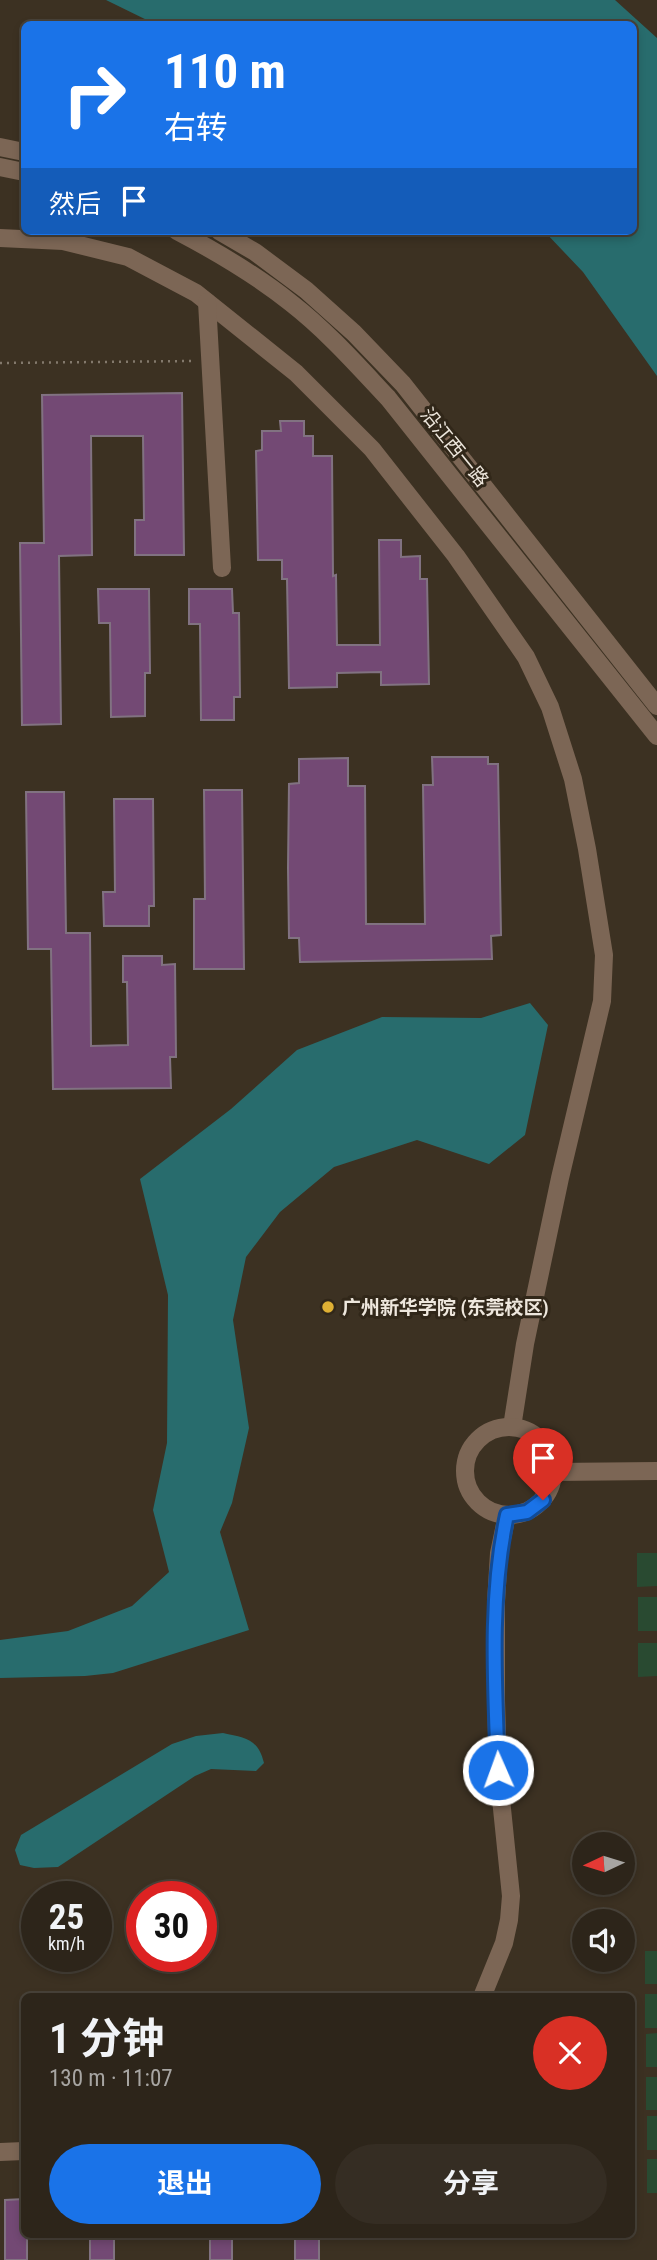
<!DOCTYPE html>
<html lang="zh">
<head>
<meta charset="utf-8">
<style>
	:root { --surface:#2d251a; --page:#352d23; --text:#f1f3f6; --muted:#a7a5a2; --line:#484239; --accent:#1a73e8 }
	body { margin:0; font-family:"Roboto Condensed","Noto Sans SC",sans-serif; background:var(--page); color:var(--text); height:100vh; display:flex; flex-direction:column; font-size:26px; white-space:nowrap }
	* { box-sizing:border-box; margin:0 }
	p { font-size:23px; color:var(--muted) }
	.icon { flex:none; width:38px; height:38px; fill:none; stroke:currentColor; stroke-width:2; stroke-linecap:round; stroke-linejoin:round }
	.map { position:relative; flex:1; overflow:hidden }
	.details { position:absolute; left:21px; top:1993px; width:614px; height:245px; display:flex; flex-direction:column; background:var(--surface); border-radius:10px; box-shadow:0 4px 10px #0003,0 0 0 2px var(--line) }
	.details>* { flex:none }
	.banner { position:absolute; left:21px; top:21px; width:616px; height:214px; border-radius:10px; box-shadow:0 4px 10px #0003,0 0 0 2px var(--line); background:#1a73e8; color:#fff; overflow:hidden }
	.needle { width:46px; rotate:266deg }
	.controls { position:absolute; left:572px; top:1832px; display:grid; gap:14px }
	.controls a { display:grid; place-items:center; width:63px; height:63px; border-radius:50%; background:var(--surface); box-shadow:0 4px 10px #0003,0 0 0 2px var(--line); font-size:35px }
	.speed { position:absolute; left:21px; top:1881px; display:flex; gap:14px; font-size:35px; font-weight:700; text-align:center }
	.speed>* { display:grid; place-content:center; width:91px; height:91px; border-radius:50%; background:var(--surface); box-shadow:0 4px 10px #0003,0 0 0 2px var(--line); line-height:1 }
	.speed small { font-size:18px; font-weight:400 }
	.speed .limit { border:10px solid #d22; background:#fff; color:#111 }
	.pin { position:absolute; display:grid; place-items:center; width:60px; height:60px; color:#fff; margin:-72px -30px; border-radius:50% 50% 50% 0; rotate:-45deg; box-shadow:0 0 7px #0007 }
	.pin .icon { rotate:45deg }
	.me { position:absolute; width:77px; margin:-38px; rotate:358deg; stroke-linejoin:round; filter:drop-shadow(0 0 5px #0008) }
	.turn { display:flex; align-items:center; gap:24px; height:147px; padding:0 28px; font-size:32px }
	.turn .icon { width:91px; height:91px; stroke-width:2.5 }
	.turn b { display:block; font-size:49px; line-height:60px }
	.then { display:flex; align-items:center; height:66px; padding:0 28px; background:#0003; gap:14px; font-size:26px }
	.round { display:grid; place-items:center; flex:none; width:74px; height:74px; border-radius:37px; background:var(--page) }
	.headline { display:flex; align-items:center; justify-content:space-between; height:119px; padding:0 28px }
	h1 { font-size:42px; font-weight:700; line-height:52px }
	.action { display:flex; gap:14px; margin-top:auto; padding:14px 28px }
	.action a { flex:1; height:80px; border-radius:42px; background:var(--accent); color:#fff; font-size:28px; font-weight:700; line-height:80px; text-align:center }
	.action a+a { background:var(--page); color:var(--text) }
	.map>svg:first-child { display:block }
	.green { fill:#294a31 }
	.water { fill:#286c6d }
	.building { fill:#734974; stroke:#817281; stroke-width:2 }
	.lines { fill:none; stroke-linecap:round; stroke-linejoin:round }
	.path { stroke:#83796c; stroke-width:2.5; stroke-dasharray:2 5; stroke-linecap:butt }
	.minor { stroke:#7c6655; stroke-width:18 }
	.route-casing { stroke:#114b97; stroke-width:18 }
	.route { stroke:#1a73e8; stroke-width:12 }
	.poi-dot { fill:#dfb034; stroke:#312719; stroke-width:2.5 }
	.labels { text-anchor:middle; stroke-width:6; stroke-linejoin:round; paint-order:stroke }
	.street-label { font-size:19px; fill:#eee7dd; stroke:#312719 }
	.poi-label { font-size:19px; font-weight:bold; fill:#eee7dd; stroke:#312719; text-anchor:start }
</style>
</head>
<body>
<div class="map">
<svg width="657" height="2260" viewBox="0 0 657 2260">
	<rect width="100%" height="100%" fill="#3c3122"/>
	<g class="green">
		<path d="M637,1553H657V1586L637,1587Z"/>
		<rect x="638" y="1597" width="19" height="34"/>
		<path d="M638,1643H657V1676L638,1677Z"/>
		<rect x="645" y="1951" width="12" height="33"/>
		<rect x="645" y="1994" width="12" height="34"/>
		<path d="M657,2033V2067H646V2034Z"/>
		<rect x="646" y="2077" width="11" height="33"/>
		<rect x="647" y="2116" width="10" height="34"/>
		<rect x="647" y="2159" width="10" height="34"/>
	</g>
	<g class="water">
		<path d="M106,0H615L657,38V376L583,272L544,231H634V24H155Z"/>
		<path d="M530,1003L548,1025L525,1135L489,1164L417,1140L334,1167L280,1212L246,1257L233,1320L249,1428L232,1503L220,1532L249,1630L113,1673L85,1676L0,1678V1640L68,1631L132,1606L169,1572L153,1510L167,1443L168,1295L140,1179L231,1109L297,1050L382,1017L481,1018Z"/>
		<path d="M223,1733C245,1738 258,1738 264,1763L256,1771L211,1769L195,1776L58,1867L34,1868L20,1865L15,1850L21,1835L172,1744L196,1736Z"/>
	</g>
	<g class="building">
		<path d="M182,393L184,555H135V520H144L143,436H91L92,555L59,556L61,724L22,725L20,543H44L42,395Z"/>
		<path d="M280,421H304V436H313V456H332L333,576L336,575L337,645H380L379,540H401V557L420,556V579H427L429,684L381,685V672L337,673V687L289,688L287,579H282V560H258L256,451L262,450V431H281Z"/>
		<path d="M98,589H149L150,673H145V716L111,717L110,623H99Z"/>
		<path d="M189,589H232L233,613H239L240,697H234V720H201L200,624H189Z"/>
		<path d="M432,757H488V764H498L501,935L491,936L492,959L300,962L299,938H289L288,868L289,784L299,783V759L348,758V786H365L366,924H425L423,785H433Z"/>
		<path d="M204,790H242L244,969H194V899H205Z"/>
		<path d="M26,792H64L66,933H90L91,1046L128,1045L127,982H123V956H162V965L175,964L176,1057H170L171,1088L53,1089L51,949H28Z"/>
		<path d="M114,799H153L154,906H149V926H104L103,892H115Z"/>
		<path d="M24,2199V2235H27V2260H5V2200Z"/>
		<rect x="90" y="2235" width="24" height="25"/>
		<rect x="295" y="2235" width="24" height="25"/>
		<rect x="210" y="2237" width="22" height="23"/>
	</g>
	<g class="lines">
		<path class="path" d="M0,363L193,361"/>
		<g class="minor">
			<path d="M0,147L24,152"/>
			<path d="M0,167L24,172"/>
			<path d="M177,231C217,252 256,275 291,303C327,331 357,365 388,398L657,736"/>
			<path d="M219,231L255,252L306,290L354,333L403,384L657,706"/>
			<path d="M0,238L63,241L128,257L196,293L296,373L372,449L456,556L526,657L550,707L573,779L587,849L604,955L602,1001L560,1178L525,1344L512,1427"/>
			<path d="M207,302L222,568"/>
			<circle cx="509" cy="1471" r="44"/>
			<path d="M553,1472L657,1471"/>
			<path d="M482,1997L504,1943L509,1920L511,1896L498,1770L496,1700V1602L499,1553L507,1515"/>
			<path d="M0,2152L24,2151"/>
		</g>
	</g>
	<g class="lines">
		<defs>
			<path id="route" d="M498,1770C495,1685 489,1598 507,1515L527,1512L543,1500"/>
		</defs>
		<use href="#route" class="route-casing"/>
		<use href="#route" class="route"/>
	</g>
	<circle class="poi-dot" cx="328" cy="1307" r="7"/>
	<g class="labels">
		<g class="street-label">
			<text transform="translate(455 447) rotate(51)" y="7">沿江西一路</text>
		</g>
		<g class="poi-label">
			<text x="342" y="1314">广州新华学院 (东莞校区)</text>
		</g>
	</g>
</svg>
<div class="controls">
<a><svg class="needle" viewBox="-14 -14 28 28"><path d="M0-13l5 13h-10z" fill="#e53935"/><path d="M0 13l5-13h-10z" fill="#a7a5a2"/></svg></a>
<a><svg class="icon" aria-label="sound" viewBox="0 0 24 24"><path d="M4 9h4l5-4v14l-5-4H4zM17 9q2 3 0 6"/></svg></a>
</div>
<div class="speed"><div>25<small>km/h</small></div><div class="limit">30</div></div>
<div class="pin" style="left:543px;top:1500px;background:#d93025"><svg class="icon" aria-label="arrive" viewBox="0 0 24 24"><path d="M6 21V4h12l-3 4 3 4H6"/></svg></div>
<svg class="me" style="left:498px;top:1770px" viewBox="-20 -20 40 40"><circle r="17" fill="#1a73e8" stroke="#fff" stroke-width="3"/><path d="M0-11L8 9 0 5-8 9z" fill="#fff"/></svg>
<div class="banner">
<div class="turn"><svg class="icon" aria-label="right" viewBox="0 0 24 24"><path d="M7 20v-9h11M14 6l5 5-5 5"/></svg><div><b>110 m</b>右转</div></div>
<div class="then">然后<svg class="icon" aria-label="arrive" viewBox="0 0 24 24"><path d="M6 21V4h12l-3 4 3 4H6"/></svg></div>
</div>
<section class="details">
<div class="headline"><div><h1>1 分钟</h1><p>130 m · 11:07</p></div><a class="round" style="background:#d93025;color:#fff"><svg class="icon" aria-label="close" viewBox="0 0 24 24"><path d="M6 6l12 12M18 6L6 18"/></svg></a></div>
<div class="action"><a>退出</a><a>分享</a></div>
</section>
</div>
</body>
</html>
